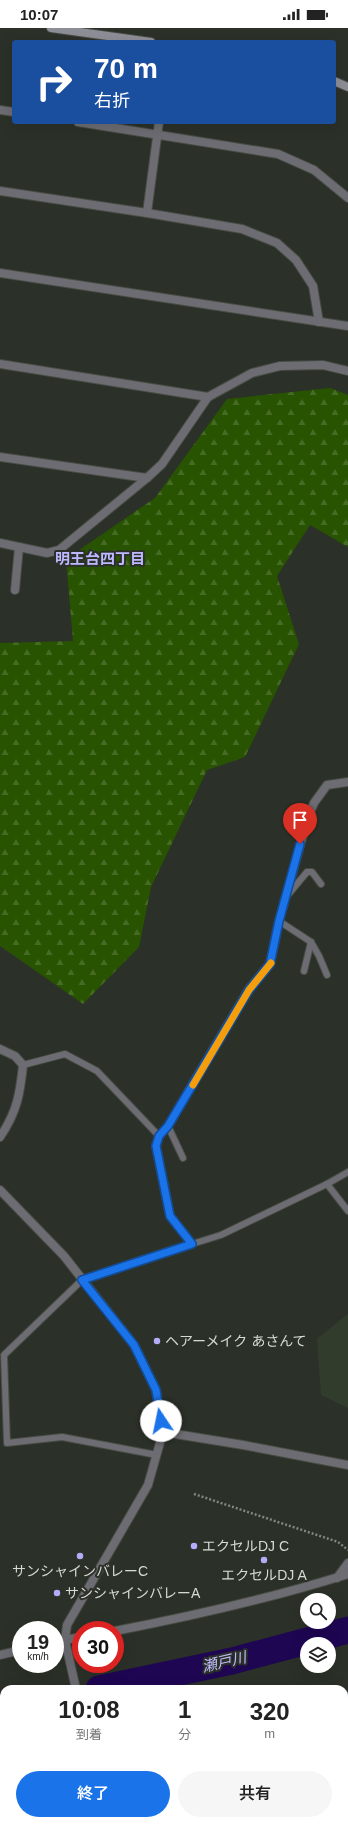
<!DOCTYPE html>
<html lang="ja">
<head>
<meta charset="utf-8">
<style>
	:root { --surface:#fff; --page:#f6f6f6; --text:#222; --muted:#767676; --accent:#1a73e8 }
	body { margin:0; font-family:Helvetica,"Noto Sans JP",sans-serif; background:var(--page); color:var(--text); height:100vh; display:flex; flex-direction:column; font-size:15px; white-space:nowrap }
	* { box-sizing:border-box; margin:0 }
	p { font-size:13px; color:var(--muted) }
	.icon { flex:none; width:22px; height:22px; fill:none; stroke:currentColor; stroke-width:2; stroke-linecap:round; stroke-linejoin:round }
	.map { position:relative; flex:1; overflow:hidden }
	.details { position:absolute; left:0px; top:1657px; width:348px; height:140px; display:flex; flex-direction:column; background:var(--surface); border-radius:12px 12px 0 0; box-shadow:0 4px 16px #0002 }
	.details>* { flex:none }
	.hud { position:absolute; left:12px; top:12px; width:324px; height:84px; border-radius:4px; box-shadow:0 4px 16px #0002; background:#1a4fa0; color:#fff; overflow:hidden }
	.controls { position:absolute; left:300px; top:1565px; display:grid; gap:8px }
	.controls a { display:grid; place-items:center; width:36px; height:36px; border-radius:50%; background:var(--surface); box-shadow:0 4px 16px #0002; font-size:20px }
	.speed { position:absolute; left:12px; top:1593px; display:flex; gap:8px; font-size:20px; font-weight:700; text-align:center }
	.speed>* { display:grid; place-content:center; width:52px; height:52px; border-radius:50%; background:var(--surface); box-shadow:0 4px 16px #0002; line-height:1 }
	.speed small { font-size:10px; font-weight:400 }
	.speed .limit { border:6px solid #d22; background:#fff; color:#111 }
	.pin { position:absolute; display:grid; place-items:center; width:34px; height:34px; color:#fff; margin:-41px -17px; border-radius:50% 50% 50% 0; rotate:-45deg; box-shadow:0 0 4px #0007 }
	.pin .icon { rotate:45deg }
	.me { position:absolute; width:44px; margin:-22px; rotate:349deg; stroke-linejoin:round; filter:drop-shadow(0 0 3px #0008) }
	.turn { display:flex; align-items:center; gap:14px; height:84px; padding:0 16px; font-size:18px }
	.turn .icon { width:52px; height:52px; stroke-width:2.5 }
	.turn b { display:block; font-size:28px; line-height:34px }
	.eta { display:flex; justify-content:space-evenly; align-items:center; height:68px; text-align:center }
	.eta b { font-size:24px; font-weight:600; line-height:28px }
	.cta { display:flex; gap:8px; margin-top:auto; padding:8px 16px }
	.cta a { flex:1; height:46px; border-radius:24px; background:var(--accent); color:#fff; font-size:16px; font-weight:600; line-height:46px; text-align:center }
	.cta a+a { background:var(--page); color:var(--text) }
	.status { display:flex; justify-content:space-between; align-items:center; height:28px; padding:0 20px; background:var(--surface); direction:ltr }
	.status svg { height:11px; fill:currentColor }
	.map>svg:first-child { display:block }
	.built { fill:#323c2d }
	.forest { fill:url(#forest-firs) }
	.lines { fill:none; stroke-linecap:round; stroke-linejoin:round }
	.stream { stroke:#56467a; stroke-width:4.5 }
	.river { stroke:#1f0653; stroke-width:27 }
	.lane-casing { stroke:#464c44; stroke-width:8 }
	.street-casing { stroke:#464c44; stroke-width:10 }
	.secondary-casing { stroke:#464c44; stroke-width:10 }
	.path { stroke:#82877f; stroke-width:2.5; stroke-dasharray:2 2; stroke-linecap:butt }
	.lane { stroke:#6c6c72; stroke-width:6 }
	.street { stroke:#6c6c72; stroke-width:8 }
	.secondary { stroke:#8e8e97; stroke-width:8 }
	.route-casing { stroke:#114b97; stroke-width:10 }
	.route { stroke:#1a73e8; stroke-width:7 }
	.slow { stroke:#f59e0b; stroke-width:7 }
	.poi-dot { fill:#b3adf9; stroke:#2b3128; stroke-width:1.5 }
	.labels { text-anchor:middle; stroke-width:4; stroke-linejoin:round; paint-order:stroke }
	.poi-label { font-size:14px; fill:#d6dad4; stroke:#2b3128; text-anchor:start }
	.neighbourhood-label { font-size:15px; font-weight:bold; fill:#bdb8ff; stroke:#2b3128 }
	.water-label { font-size:15px; font-style:italic; fill:#c0bbfd; stroke:#2b3128 }
</style>
</head>
<body>
<div class="status"><b>10:07</b><svg viewBox="0 0 49 12"><path d="M0 12V9h3v3zM5 12V6h3v6zM10 12V3h3v9zM15 12V0h3v12zM26 1h20v11H26zM47 4h2v5h-2z"/></svg></div>
<div class="map">
<svg width="348" height="1797" viewBox="0 0 348 1797">
	<defs>
		<pattern id="forest-firs" width="22" height="20" patternUnits="userSpaceOnUse"><rect width="22" height="20" fill="#285300"/><path d="M5 1l3.5 6h-7zM16 11l3.5 6h-7z" fill="#466b24"/></pattern>
	</defs>
	<rect width="100%" height="100%" fill="#2b3128"/>
	<path class="built" d="M348,1286V1380L321,1367L317,1311Z"/>
	<path class="forest" d="M330,360L348,367V519L310,497L277,548L299,616L245,729L207,742L151,859L139,919L83,976L0,918V615L73,613L66,531L155,470L227,371Z"/>
	<g class="lines">
		<g class="stream">
			<path d="M0,1775L4,1776"/>
			<path d="M344,1788H348"/>
		</g>
		<g class="river">
			<path d="M99,1661L232,1633L348,1602"/>
			<path d="M0,1682L4,1681"/>
		</g>
		<defs>
			<g id="lane">
				<path d="M287,868L307,844H312L321,856"/>
				<path d="M279,893L311,914L319,928L327,947"/>
				<path d="M304,943L311,914"/>
				<path d="M23,1037L65,1026L97,1043L159,1108"/>
				<path d="M168,1098L183,1130"/>
				<path d="M327,1156L348,1183"/>
				<path d="M192,1216L221,1207L327,1156L348,1144"/>
				<path d="M82,1252L4,1327L7,1415L62,1409L157,1427"/>
			</g>
			<g id="street">
				<path d="M0,82L14,84"/>
				<path d="M78,94L278,126L314,142L348,170"/>
				<path d="M0,163L147,185L242,201L277,215L296,232L313,258L319,294"/>
				<path d="M147,185L159,94"/>
				<path d="M0,245L348,298"/>
				<path d="M0,336L208,369"/>
				<path d="M0,429L147,450"/>
				<path d="M0,515L47,525L59,522L147,450L162,436L208,369L252,345L280,338L323,337L348,343"/>
				<path d="M15,562L19,519"/>
				<path d="M0,1021L15,1028L23,1037C20,1066 17,1084 0,1109"/>
				<path d="M0,1162L64,1228L134,1317L156,1362L163,1404L148,1457L67,1597L65,1612L76,1661"/>
				<path d="M82,1252L192,1216L170,1188L156,1118L159,1108L168,1098L249,961L270,936L279,893L308,789L314,775L327,757L348,754"/>
				<path d="M163,1404L243,1417L348,1437"/>
				<path d="M337,1550L348,1535"/>
				<path d="M115,1603C193,1588 272,1570 348,1546"/>
				<path d="M55,1614L81,1609"/>
				<path d="M0,1627L21,1622"/>
				<path d="M0,1746L4,1745"/>
			</g>
			<g id="secondary">
				<path d="M51,0L151,14"/>
				<path d="M334,53L348,59"/>
				<path d="M344,1669L348,1668"/>
				<path d="M36,1797L38,1793"/>
			</g>
		</defs>
		<use href="#lane" class="lane-casing"/>
		<use href="#street" class="street-casing"/>
		<use href="#secondary" class="secondary-casing"/>
		<path class="path" d="M194,1466L338,1514L348,1522"/>
		<use href="#lane" class="lane"/>
		<use href="#street" class="street"/>
		<use href="#secondary" class="secondary"/>
	</g>
	<g class="lines">
		<defs>
			<path id="route" d="M161,1393L156,1362L134,1317L82,1252L192,1216L170,1188L156,1118L159,1108L168,1098L249,962L270,936L279,893L300,816"/>
		</defs>
		<use href="#route" class="route-casing"/>
		<use href="#route" class="route"/>
		<path class="slow" d="M193,1057L249,962L271,935"/>
	</g>
	<g class="poi-dot">
		<circle cx="157" cy="1313" r="4"/>
		<circle cx="194" cy="1518" r="4"/>
		<circle cx="80" cy="1528" r="4"/>
		<circle cx="264" cy="1532" r="4"/>
		<circle cx="57" cy="1565" r="4"/>
	</g>
	<g class="labels">
		<g class="poi-label">
			<text x="165" y="1318">ヘアーメイク あさんて</text>
			<text x="202" y="1523">エクセルDJ C</text>
			<text x="80" y="1548" text-anchor="middle">サンシャインバレーC</text>
			<text x="264" y="1552" text-anchor="middle">エクセルDJ A</text>
			<text x="65" y="1570">サンシャインバレーA</text>
		</g>
		<g class="neighbourhood-label">
			<text x="100" y="536">明王台四丁目</text>
		</g>
		<g class="water-label">
			<text transform="translate(224 1634) rotate(-13)" y="5">瀬戸川</text>
		</g>
	</g>
</svg>
<div class="controls">
<a><svg class="icon" aria-label="search" viewBox="0 0 24 24"><circle cx="10" cy="10" r="6"/><path d="M15 15l6 6"/></svg></a>
<a><svg class="icon" aria-label="layers" viewBox="0 0 24 24"><path d="M12 4l9 5-9 5-9-5zM3 14l9 5 9-5"/></svg></a>
</div>
<div class="speed"><div>19<small>km/h</small></div><div class="limit">30</div></div>
<div class="pin" style="left:300px;top:816px;background:#d93025"><svg class="icon" aria-label="arrive" viewBox="0 0 24 24"><path d="M6 21V4h12l-3 4 3 4H6"/></svg></div>
<svg class="me" style="left:161px;top:1393px" viewBox="-20 -20 40 40"><circle r="19" fill="#fff"/><path d="M0-13L10 11 0 6-10 11z" fill="#1a73e8"/></svg>
<div class="hud">
<div class="turn"><svg class="icon" aria-label="right" viewBox="0 0 24 24"><path d="M7 20v-9h11M14 6l5 5-5 5"/></svg><div><b>70 m</b>右折</div></div>
</div>
<section class="details">
<div class="eta">
<div><b>10:08</b><p>到着</p></div>
<div><b>1</b><p>分</p></div>
<div><b>320</b><p>m</p></div>
</div>
<div class="cta"><a>終了</a><a>共有</a></div>
</section>
</div>
</body>
</html>
